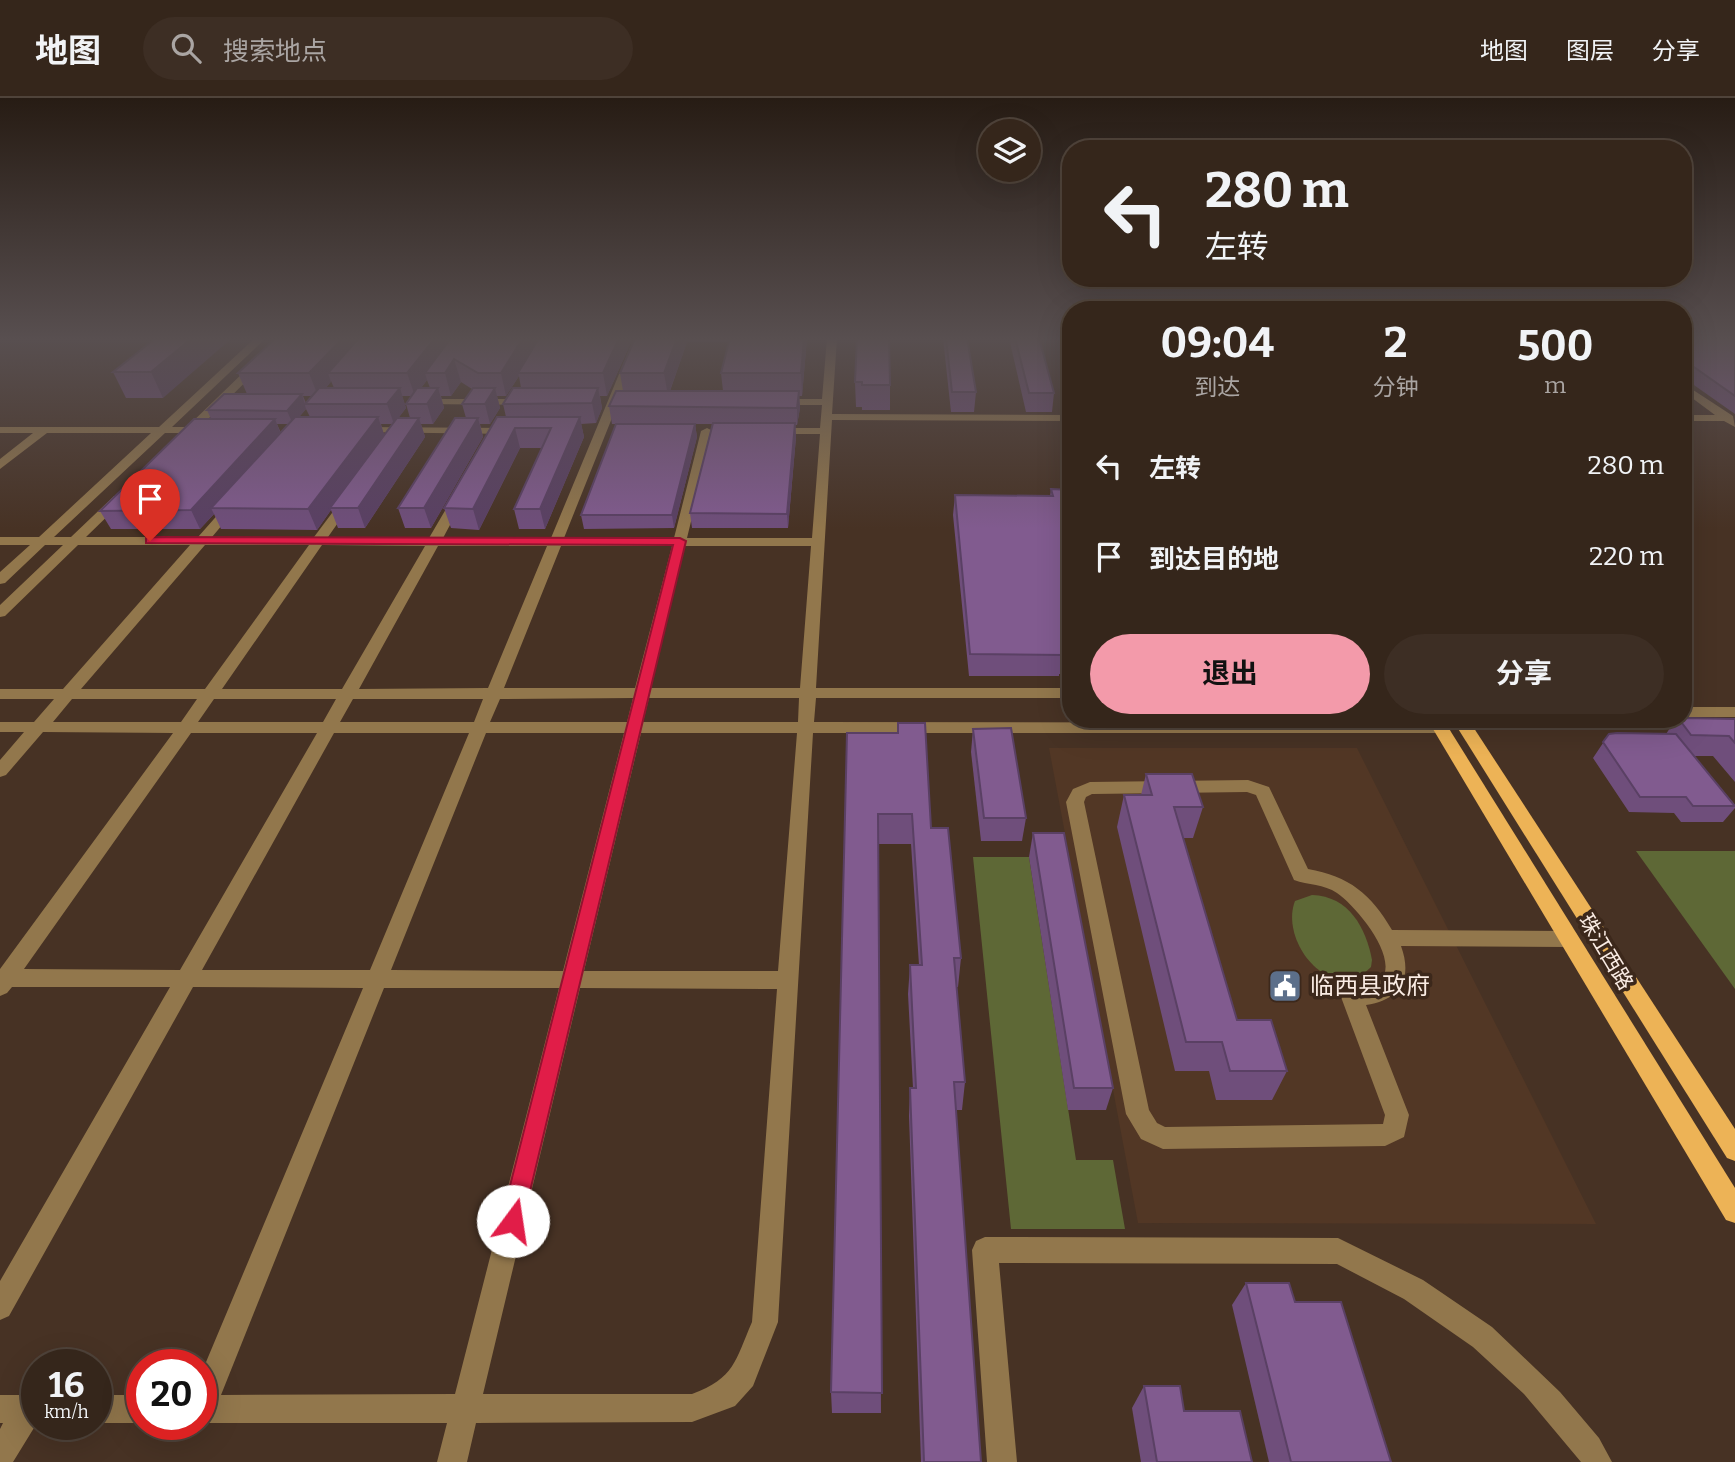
<!DOCTYPE html>
<html lang="zh">
<head>
<meta charset="utf-8">
<style>
	:root { --surface:#35261b; --page:#3d2e24; --text:#f1f3f6; --muted:#aaa5a3; --line:#4f433a; --accent:#f39aaa }
	body { margin:0; font-family:Bitter,"Noto Sans SC",serif; background:var(--page); color:var(--text); height:100vh; display:flex; flex-direction:column; font-size:26px; white-space:nowrap }
	* { box-sizing:border-box; margin:0 }
	p { font-size:23px; color:var(--muted) }
	.icon { flex:none; width:38px; height:38px; fill:none; stroke:currentColor; stroke-width:2; stroke-linecap:round; stroke-linejoin:round }
	.map { position:relative; flex:1; overflow:hidden }
	.details { position:absolute; left:1062px; top:203px; width:630px; height:427px; display:flex; flex-direction:column; background:var(--surface); border-radius:28px; box-shadow:0 7px 28px #0002,0 0 0 2px var(--line) }
	.details>* { flex:none }
	.top-card { position:absolute; left:1062px; top:42px; width:630px; height:147px; border-radius:28px; box-shadow:0 7px 28px #0002,0 0 0 2px var(--line); background:#35261b; color:var(--text); overflow:hidden }
	.tools { position:absolute; left:978px; top:21px; display:grid; gap:14px }
	.tools a { display:grid; place-items:center; width:63px; height:63px; border-radius:50%; background:var(--surface); box-shadow:0 7px 28px #0002,0 0 0 2px var(--line); font-size:35px }
	.speed { position:absolute; left:21px; top:1251px; display:flex; gap:14px; font-size:35px; font-weight:700; text-align:center }
	.speed>* { display:grid; place-content:center; width:91px; height:91px; border-radius:50%; background:var(--surface); box-shadow:0 7px 28px #0002,0 0 0 2px var(--line); line-height:1 }
	.speed small { font-size:18px; font-weight:400 }
	.speed .limit { border:10px solid #d22; background:#fff; color:#111 }
	.pin { position:absolute; display:grid; place-items:center; width:60px; height:60px; color:#fff; margin:-72px -30px; border-radius:50% 50% 50% 0; rotate:-45deg; box-shadow:0 0 7px #0007 }
	.pin .icon { rotate:45deg }
	.me { position:absolute; width:77px; margin:-38px; rotate:14deg; stroke-linejoin:round; filter:drop-shadow(0 0 5px #0008) }
	.turn { display:flex; align-items:center; gap:24px; height:147px; padding:0 28px; font-size:32px }
	.turn .icon { width:91px; height:91px; stroke-width:2.5 }
	.turn b { display:block; font-size:49px; line-height:60px }
	.eta { display:flex; justify-content:space-evenly; align-items:center; height:119px; text-align:center }
	.eta b { font-size:42px; font-weight:700; line-height:49px }
	.primary-button { display:flex; gap:14px; margin-top:auto; padding:14px 28px }
	.primary-button a { flex:1; height:80px; border-radius:42px; background:var(--accent); color:#111; font-size:28px; font-weight:700; line-height:80px; text-align:center }
	.primary-button a+a { background:var(--page); color:var(--text) }
	ul { padding:0; list-style:none }
	li { display:flex; align-items:center; gap:21px; height:91px; padding:0 28px }
	li div { flex:1 }
	li b { display:block; font-size:26px }
	li em { font-style:normal }
	header { display:flex; align-items:center; gap:42px; box-sizing:border-box; height:98px; padding:0 35px; background:var(--surface); border-bottom:2px solid var(--line) }
	header strong { font-size:33px }
	nav { display:flex; gap:38px; margin-inline-start:auto; font-size:24px }
	.search { width:490px; height:63px; background:var(--page); display:flex; align-items:center; gap:18px; box-sizing:border-box; padding:0 24px; border-radius:38px; color:var(--muted); font-size:26px }
	.map>svg:first-child { display:block }
	.built { fill:#523725 }
	.green { fill:#5e6836 }
	.lines { fill:none; stroke-linecap:round; stroke-linejoin:round }
	.minor { fill:#92774c; fill-rule:evenodd }
	.major { fill:#edb356; fill-rule:evenodd }
	.wall { fill:#6f4e7b; fill-rule:evenodd }
	.shaded-wall { fill:#5a4064 }
	.building { fill:#815b8f; stroke:#5a4064; stroke-width:2 }
	.route { fill:#e11d48; stroke:#92132f; stroke-width:2 }
	.labels { text-anchor:middle; stroke-width:7; stroke-linejoin:round; paint-order:stroke }
	.street-label { font-size:21px; fill:#faece4; stroke:#3c281b }
	.near-poi-label { font-size:24px; fill:#faece4; stroke:#3c281b; text-anchor:start }
</style>
</head>
<body>
<header>
<strong>地图</strong>
<div class="search"><svg class="icon" aria-label="search" viewBox="0 0 24 24"><circle cx="10" cy="10" r="6"/><path d="M15 15l6 6"/></svg>搜索地点</div>
<nav><a>地图</a><a>图层</a><a>分享</a></nav>
</header>
<div class="map">
<svg width="1735" height="1364" viewBox="0 0 1735 1364">
	<rect width="100%" height="100%" fill="#473224"/>
	<path class="built" d="M1049,650H1357L1596,1126L1138,1125Z"/>
	<g class="green">
		<path d="M1636,753H1735V891Z"/>
		<path d="M973,759H1029L1076,1062H1113L1125,1131H1011Z"/>
		<path d="M1312,797C1349,798 1366,830 1372,862L1371,869C1332,909 1279,844 1295,803Z"/>
	</g>
	<g class="lines">
		<g class="minor">
			<path d="M255,240H266L172,329H187L279,240H290L200,329L210,330V334L187,338L182,335H165L54,439H71L114,398H122V404L86,439H198L229,404L233,403L239,407L212,439H314L344,399L348,398L354,402L328,439L429,440L453,399L459,395L465,399L443,440H551L634,240H644L564,440H674L701,333L707,330L713,333L687,440H812L820,336H773L767,333L773,330H820L822,307H775L770,304L775,301H822L827,240H837L832,316L1071,317V323L832,322L816,590H1071V600H816L814,624L1440,625L1448,630L1440,635H813L778,1224L753,1288L735,1308L692,1324L476,1325L467,1364H437L447,1325H201V1276L363,890L193,889L9,1218L0,1222V1183L170,889H12L7,895L0,898V871L173,635L43,634L6,677L0,679V662L24,634H0V624H34L54,601H0V591H63L190,447H78L5,518L0,519V507L63,447H45L5,485L0,486V474L30,447H0V439H39L151,335H47L0,371V361L33,335H0V329H159ZM205,447H309L205,591H81ZM322,447L425,448L342,591H222ZM438,448H547L488,590L359,591ZM561,448H672L635,590H504ZM685,448H811L800,590H651ZM633,600L627,624H490L500,601ZM649,600H799L798,624H643ZM72,601H197L181,624H53ZM214,601H336L323,624H198ZM353,601H483L474,624H340ZM191,635H317L180,872L24,871ZM334,635H469L370,872H202ZM486,635H624L563,873L391,872ZM641,635H797L778,873H584ZM384,890H559L455,1296L221,1297ZM580,890L777,891L752,1224C735,1263 735,1280 692,1296H483Z"/>
			<path d="M1684,286L1733,318L1735,329L1724,323H1684V317H1715L1684,294Z"/>
			<path d="M421,301H526L531,304L526,307L417,306L416,304Z"/>
			<path d="M360,329L511,330L517,333L511,336L356,334V330Z"/>
			<rect x="1684" y="609" width="51" height="10"/>
			<path d="M1248,682L1269,689L1308,771C1349,778 1371,796 1392,832L1569,833L1576,835L1579,841L1576,847L1569,849L1401,848C1413,881 1400,902 1366,907L1409,1017L1404,1039L1385,1048L1163,1051L1141,1041L1126,1016L1066,704L1073,691L1090,684ZM1247,694L1256,697L1294,782C1308,787 1324,786 1337,795C1355,807 1400,860 1381,882C1372,892 1356,889 1344,893L1341,899L1385,1017L1383,1026L1165,1029L1157,1025L1149,1012L1084,704L1086,699L1092,696Z"/>
			<path d="M985,1139L1338,1140L1423,1182L1492,1229L1560,1294L1599,1340L1612,1364H1581L1524,1296L1473,1249L1404,1201L1337,1166L999,1165L1017,1364H987L972,1152L976,1143Z"/>
			<path d="M0,1297H37V1325L13,1364H0V1331L3,1325H0Z"/>
			<rect x="96" y="1297" width="46" height="28"/>
		</g>
		<g class="major">
			<path d="M1427,621H1443L1735,1090V1125L1726,1122Z"/>
			<path d="M1452,621H1468L1735,1031V1063L1727,1060Z"/>
		</g>
	</g>
	<g class="wall">
		<path d="M156,240L163,300H126L113,274Z"/>
		<path d="M633,240L607,298H600L602,310L596,325L581,326L584,339L545,431H519L514,411L542,350H520L479,432L451,430L444,410L506,319L503,306L521,290L519,278L506,298H497L500,310L490,326H480L483,339L431,430H405L398,410L466,320L462,306L472,291L461,284L451,298H441L444,310L433,326H421L425,339L365,430H338L331,412L317,432L221,431L214,416L200,431H111L100,413L211,321L207,312L247,296L238,275ZM427,282L430,290H421ZM331,283L334,290H326ZM303,298H312L306,305ZM402,298H411L406,306L410,320H398L406,310ZM306,311L310,319H299ZM277,326H288L281,335ZM381,326H392L384,337Z"/>
		<path d="M635,240H807L802,298H799L800,310L797,327H795L796,339L788,430H692L690,415L712,326H695L697,339L674,430L584,431L581,417L647,326H612L609,308L623,293L620,275ZM687,244H729L721,275L723,293H670Z"/>
		<path d="M943,240H967L976,294L974,314H951Z"/>
		<path d="M1009,240H1039L1054,295L1052,314H1026Z"/>
		<path d="M1684,240H1735V316L1684,280Z"/>
		<path d="M855,284L890,287V312H862V309H856Z"/>
		<path d="M1051,391L1071,392V576H1059V578H969L953,417L955,397L1050,398Z"/>
		<path d="M1676,621H1735V684L1713,658H1694L1735,707V710L1723,724H1681L1674,715L1629,714L1593,660L1609,636H1666Z"/>
		<path d="M898,625L931,730L961,860L958,889H956L965,984L962,1012H956L981,1364H921L909,1018L910,990H913L908,896L910,867H919L911,746H878L881,1315H832L831,1294L847,635H898Z"/>
		<path d="M973,631L1026,720L1022,743H981L971,654Z"/>
		<path d="M1146,676L1203,709L1193,740H1183L1237,922L1287,973L1272,1002H1216L1209,973H1175L1117,729L1124,697H1141Z"/>
		<path d="M1033,735L1113,990L1106,1012H1068L1029,759Z"/>
		<path d="M1246,1185L1391,1364H1269L1232,1207Z"/>
		<path d="M1144,1288L1184,1313L1252,1364H1141L1132,1310Z"/>
	</g>
	<g class="shaded-wall">
		<path d="M192,240H232L163,300L151,274Z"/>
		<path d="M343,240H371L328,275L331,284L318,298L309,275Z"/>
		<path d="M435,240H458L425,275L427,282L415,298L407,275Z"/>
		<path d="M523,240H541L518,275L519,278L506,298L501,275Z"/>
		<path d="M619,240H633L607,298L603,275Z"/>
		<path d="M677,240H686L687,244L668,298L664,275Z"/>
		<path d="M804,240H807L802,298L801,275Z"/>
		<path d="M454,261L461,284L451,298L445,275Z"/>
		<path d="M400,290L406,310L394,326L387,306Z"/>
		<path d="M438,290L444,310L433,326L427,306Z"/>
		<path d="M495,290L500,310L490,326L485,306Z"/>
		<path d="M598,290L602,310L596,325L592,305Z"/>
		<path d="M799,293L800,310L797,327V310Z"/>
		<path d="M302,296L306,311L293,326L287,313Z"/>
		<path d="M378,319L385,339L330,410L331,412L317,432L308,411Z"/>
		<path d="M580,319L584,339L545,431L540,411Z"/>
		<path d="M419,320L425,339L365,430L358,410Z"/>
		<path d="M478,320L483,339L431,430L424,410Z"/>
		<path d="M275,321L282,339L211,410L214,416L200,431L191,412Z"/>
		<path d="M795,325L796,339L788,430L787,416Z"/>
		<path d="M695,326L697,339L674,430L672,417Z"/>
		<path d="M515,330L520,350L479,432L473,411Z"/>
	</g>
	<g class="building">
		<path d="M156,240H192L151,274H113Z"/>
		<path d="M276,240H343L309,275H238Z"/>
		<path d="M359,240H435L407,275H328Z"/>
		<path d="M451,240H523L501,275H478L454,261L445,275H425Z"/>
		<path d="M539,240H619L603,275H518Z"/>
		<path d="M635,240H677L664,275H620Z"/>
		<path d="M730,240H804L801,275H721Z"/>
		<path d="M857,240H889L890,287H862V284H855Z"/>
		<path d="M946,240H967L976,294H952Z"/>
		<path d="M1015,240H1039L1054,295H1029Z"/>
		<path d="M1684,240H1735V298L1684,262Z"/>
		<path d="M319,290H400L387,306H305Z"/>
		<path d="M417,290H438L427,306H406Z"/>
		<path d="M473,290H495L485,306H462Z"/>
		<path d="M513,290H598L592,305L503,306Z"/>
		<path d="M616,293H799L797,310L609,308Z"/>
		<path d="M224,296H302L287,313L207,312Z"/>
		<path d="M295,319H378L308,411L211,410Z"/>
		<path d="M497,319H580L540,411H514L551,330H515L473,411L444,410Z"/>
		<path d="M397,320H419L358,410H330Z"/>
		<path d="M455,320H478L424,410H398Z"/>
		<path d="M194,321H275L191,412L100,413Z"/>
		<path d="M713,325H795L787,416L690,415Z"/>
		<path d="M616,326H695L672,417H581Z"/>
		<path d="M1051,391L1071,392V554H1062L1063,557L970,556L955,397L1053,398Z"/>
		<path d="M1684,620L1735,621V645L1729,638L1691,637L1679,621H1684Z"/>
		<path d="M898,625H925L931,730H948L961,860H954L965,984H954L981,1364H924L910,990H916L910,867H922L912,716H878L882,1295L831,1294L847,635H898Z"/>
		<path d="M1011,630L1026,720H984L973,631Z"/>
		<path d="M1617,635L1676,636L1735,708H1693L1686,699H1640L1603,644L1609,636Z"/>
		<path d="M1146,676H1192L1203,709H1174L1237,922H1271L1287,973H1230L1222,944H1186L1124,697H1152Z"/>
		<path d="M1033,735H1064L1113,990H1074Z"/>
		<path d="M1246,1185H1289L1295,1204H1341L1391,1364H1291Z"/>
		<path d="M1144,1288H1180L1184,1313H1240L1252,1364H1157Z"/>
	</g>
	<linearGradient id="sky" x2="0" y2="1"><stop stop-color="#271c14"/><stop offset="0.56" stop-color="#584f50"/><stop offset="1" stop-color="#584f50" stop-opacity="0"/></linearGradient>
	<rect width="1735" height="431" fill="url(#sky)"/>
	<path class="route" d="M150,439L680,440L686,443L521,1131L513,1134L505,1131L501,1123L673,447L146,445V440Z"/>
	<defs>
		<symbol id="civic-square" viewBox="-11 -11 22 22"><rect x="-9" y="-9" width="18" height="18" rx="4" fill="#5c6f8a" stroke="#3c281b"/><path d="M-.6-6.5H3V-4.5H.6V-3L4-1V1h2V6H-6V1h2V-1L-.6-3ZM-1.2 2.5V6h2.4V2.5Z" fill="#fff"/></symbol>
	</defs>
	<g fill-rule="evenodd">
		<use href="#civic-square" x="1266" y="869" width="38" height="38"/>
	</g>
	<g class="labels">
		<g class="street-label">
			<text transform="translate(1606 854) rotate(59)" y="7">珠江西路</text>
		</g>
		<g class="near-poi-label">
			<text x="1310" y="896">临西县政府</text>
		</g>
	</g>
</svg>
<div class="tools">
<a><svg class="icon" aria-label="layers" viewBox="0 0 24 24"><path d="M12 4l9 5-9 5-9-5zM3 14l9 5 9-5"/></svg></a>
</div>
<div class="speed"><div>16<small>km/h</small></div><div class="limit">20</div></div>
<div class="pin" style="left:150px;top:443px;background:#d93025"><svg class="icon" aria-label="arrive" viewBox="0 0 24 24"><path d="M6 21V4h12l-3 4 3 4H6"/></svg></div>
<svg class="me" style="left:513px;top:1123px" viewBox="-20 -20 40 40"><circle r="19" fill="#fff"/><path d="M0-13L10 11 0 6-10 11z" fill="#e11d48"/></svg>
<div class="top-card">
<div class="turn"><svg class="icon" aria-label="left" viewBox="0 0 24 24"><path d="M17 20v-9H6M10 6l-5 5 5 5"/></svg><div><b>280 m</b>左转</div></div>
</div>
<section class="details">
<div class="eta">
<div><b>09:04</b><p>到达</p></div>
<div><b>2</b><p>分钟</p></div>
<div><b>500</b><p>m</p></div>
</div>
<ul>
<li><svg class="icon" aria-label="left" viewBox="0 0 24 24"><path d="M17 20v-9H6M10 6l-5 5 5 5"/></svg><div><b>左转</b></div><em>280 m</em></li>
<li><svg class="icon" aria-label="arrive" viewBox="0 0 24 24"><path d="M6 21V4h12l-3 4 3 4H6"/></svg><div><b>到达目的地</b></div><em>220 m</em></li>
</ul>
<div class="primary-button"><a>退出</a><a>分享</a></div>
</section>
</div>
</body>
</html>
